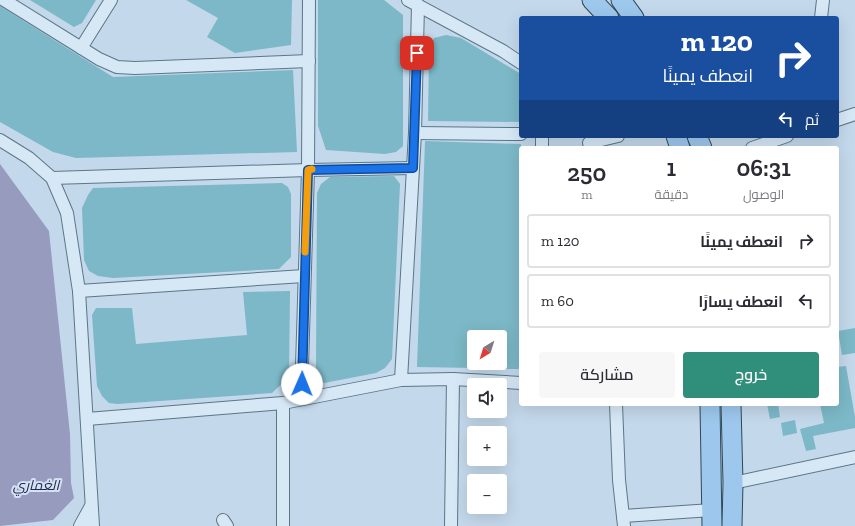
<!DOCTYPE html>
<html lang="ar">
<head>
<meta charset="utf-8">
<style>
	:root { --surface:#fff; --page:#f7f7f7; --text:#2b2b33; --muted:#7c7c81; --line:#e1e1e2; --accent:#2f8f7a }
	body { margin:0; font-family:"Zilla Slab",Cairo,serif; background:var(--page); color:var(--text); direction:rtl; height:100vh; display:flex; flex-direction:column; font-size:15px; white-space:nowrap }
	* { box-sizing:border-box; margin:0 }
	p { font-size:13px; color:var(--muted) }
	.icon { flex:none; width:22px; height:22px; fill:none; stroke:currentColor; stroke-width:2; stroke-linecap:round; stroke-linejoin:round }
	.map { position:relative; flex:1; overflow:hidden; direction:ltr }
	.panel { position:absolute; left:519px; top:146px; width:320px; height:260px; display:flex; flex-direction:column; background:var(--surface); border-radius:4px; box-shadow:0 4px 16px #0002; direction:rtl }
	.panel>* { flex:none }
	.guide { position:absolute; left:519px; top:16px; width:320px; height:122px; border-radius:4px; box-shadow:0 4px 16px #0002; direction:rtl; background:#1a4fa0; color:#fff; overflow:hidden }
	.needle { width:26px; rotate:218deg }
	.controls { position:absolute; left:467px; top:330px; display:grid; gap:8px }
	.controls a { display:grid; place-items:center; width:40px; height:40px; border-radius:4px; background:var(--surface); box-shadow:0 4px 16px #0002; font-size:20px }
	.pin { position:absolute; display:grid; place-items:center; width:34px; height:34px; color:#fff; margin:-17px; border-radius:8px; box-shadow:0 2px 6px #0006 }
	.me { position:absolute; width:44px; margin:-22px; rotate:1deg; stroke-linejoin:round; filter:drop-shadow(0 0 3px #0008) }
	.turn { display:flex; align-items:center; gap:14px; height:84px; padding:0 20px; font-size:18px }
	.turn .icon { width:52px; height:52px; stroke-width:2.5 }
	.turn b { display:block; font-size:28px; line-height:34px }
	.then { display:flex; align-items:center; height:38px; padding:0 20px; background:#0003; gap:8px; font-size:15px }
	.eta { display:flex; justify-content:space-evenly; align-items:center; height:68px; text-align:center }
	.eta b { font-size:24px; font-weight:600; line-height:28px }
	.primary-button { display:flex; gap:8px; margin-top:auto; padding:8px 20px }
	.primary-button a { flex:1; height:46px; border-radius:4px; background:var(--accent); color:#fff; font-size:16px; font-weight:600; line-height:46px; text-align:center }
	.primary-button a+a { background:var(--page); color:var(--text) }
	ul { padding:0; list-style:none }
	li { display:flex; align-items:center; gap:12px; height:54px; margin:0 8px 6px; padding:0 12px; border:2px solid var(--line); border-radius:4px }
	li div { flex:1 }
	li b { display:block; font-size:15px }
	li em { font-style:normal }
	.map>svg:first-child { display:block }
	.cemetery { fill:#979bbe }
	.building { fill:#7cb8c7 }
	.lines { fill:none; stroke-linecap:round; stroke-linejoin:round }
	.minor-casing { stroke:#5b7784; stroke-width:14 }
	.primary-casing { stroke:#2f4952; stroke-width:21 }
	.minor { stroke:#d6e7f6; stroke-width:12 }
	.primary { stroke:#9dc7ec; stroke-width:19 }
	.route-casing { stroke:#114b97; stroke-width:10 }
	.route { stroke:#1a73e8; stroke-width:7 }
	.slow { stroke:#f59e0b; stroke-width:7 }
	.labels { text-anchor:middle; stroke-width:4; stroke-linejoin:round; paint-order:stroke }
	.park-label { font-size:14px; font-style:italic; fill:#282650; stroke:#d2e3f3 }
</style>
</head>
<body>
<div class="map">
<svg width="855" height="526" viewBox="0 0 855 526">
	<rect width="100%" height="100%" fill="#c3d8eb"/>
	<path class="cemetery" d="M0,164L49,231L70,434L71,483L74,498L53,520L0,526Z"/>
	<g class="building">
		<path d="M30,0H96L82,23L74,27Z"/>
		<path d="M186,0H292L291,45L235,53L207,37L218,18Z"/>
		<path d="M318,0H384L403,15V146L396,152L385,154L326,150L318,126Z"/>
		<path d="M0,6L113,77L293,70L297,152L76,158L53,152L0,122Z"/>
		<path d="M446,35L461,38L521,74V122L428,121L429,51L434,38Z"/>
		<path d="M425,141L521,144V369H500V337H474V368L417,367Z"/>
		<path d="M394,176L400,184L392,359L385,368L376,373L324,383L318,377L316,367L317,193L321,184L330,177Z"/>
		<path d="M282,183L288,187L291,194V257L279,269L113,278L98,276L89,271L84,260L82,208L88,195L93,188Z"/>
		<path d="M290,291L289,377L272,393L117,404L109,403L102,396L97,386L92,315L96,308H132L136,344L247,335L243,292Z"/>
		<path d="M855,328V353L842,355L838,331Z"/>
		<path d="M846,366L855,417V428L813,436L816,449L806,451L800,429L824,423L820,404H837V367Z"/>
		<path d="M767,404H778L780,417L770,419Z"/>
		<path d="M795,420L797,433L783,436L781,423Z"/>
	</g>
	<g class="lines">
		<defs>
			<g id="minor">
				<path d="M4,0L99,59L117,67L135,68L309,61"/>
				<path d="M408,0L503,51L521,63"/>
				<path d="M821,18L823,0"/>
				<path d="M81,48L111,0"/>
				<path d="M837,120L855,114"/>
				<path d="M415,133L521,134"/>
				<path d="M542,136V148"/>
				<path d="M0,140L29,158L52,178L67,213L79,291L93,526"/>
				<path d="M589,143L618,136"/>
				<path d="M752,148L787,136"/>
				<path d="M52,178L308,170L413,168"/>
				<path d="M79,291L304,276"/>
				<path d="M401,380L415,133L418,5"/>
				<path d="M301,399L308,170L309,0"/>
				<path d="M616,404L619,480L624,526"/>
				<path d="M87,419L283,403L401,380L453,379L521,383"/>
				<path d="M733,483L855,457"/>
				<path d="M623,516L712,510"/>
				<path d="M223,520L227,526"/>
				<path d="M80,526L91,506"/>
				<path d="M283,526V403"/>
				<path d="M451,526L453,379"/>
			</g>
			<g id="primary">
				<path d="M592,0L609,18"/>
				<path d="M621,0L634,18"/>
				<path d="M676,136L680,148"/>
				<path d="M697,136L702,148"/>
				<path d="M710,404L712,526"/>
				<path d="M731,404L733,483L732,526"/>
			</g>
		</defs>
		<use href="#minor" class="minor-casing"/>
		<use href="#primary" class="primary-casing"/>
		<use href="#minor" class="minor"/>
		<use href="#primary" class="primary"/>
	</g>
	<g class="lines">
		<defs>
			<path id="route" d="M302,384L308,170L413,168L417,53"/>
		</defs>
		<use href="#route" class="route-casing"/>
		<use href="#route" class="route"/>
		<path class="slow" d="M305,252L308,170L312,169"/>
	</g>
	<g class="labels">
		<g class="park-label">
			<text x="36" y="490">الغماري</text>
		</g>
	</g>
</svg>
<div class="controls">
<a><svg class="needle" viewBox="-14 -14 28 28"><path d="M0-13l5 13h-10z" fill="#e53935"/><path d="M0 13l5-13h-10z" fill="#7c7c81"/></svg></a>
<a><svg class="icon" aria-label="sound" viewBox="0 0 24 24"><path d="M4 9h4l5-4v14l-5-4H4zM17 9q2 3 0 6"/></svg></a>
<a>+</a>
<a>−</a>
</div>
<div class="pin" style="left:417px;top:53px;background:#d93025"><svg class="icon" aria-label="arrive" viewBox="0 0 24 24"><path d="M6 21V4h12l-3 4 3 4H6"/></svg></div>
<svg class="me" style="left:302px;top:384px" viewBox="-20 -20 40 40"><circle r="19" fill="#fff"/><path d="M0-13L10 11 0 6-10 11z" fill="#1a73e8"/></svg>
<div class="guide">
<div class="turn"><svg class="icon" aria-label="right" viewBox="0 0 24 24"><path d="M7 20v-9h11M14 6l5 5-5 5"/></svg><div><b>120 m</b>انعطف يمينًا</div></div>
<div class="then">ثم<svg class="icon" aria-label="left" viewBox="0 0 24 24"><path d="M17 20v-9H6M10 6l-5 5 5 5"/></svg></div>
</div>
<section class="panel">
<div class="eta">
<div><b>06:31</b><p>الوصول</p></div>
<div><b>1</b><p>دقيقة</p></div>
<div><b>250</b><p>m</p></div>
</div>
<ul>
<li><svg class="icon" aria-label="right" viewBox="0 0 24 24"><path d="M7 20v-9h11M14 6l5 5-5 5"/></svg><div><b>انعطف يمينًا</b></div><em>120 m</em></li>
<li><svg class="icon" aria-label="left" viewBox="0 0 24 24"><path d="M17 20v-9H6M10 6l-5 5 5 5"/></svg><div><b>انعطف يسارًا</b></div><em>60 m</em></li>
</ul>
<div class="primary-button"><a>خروج</a><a>مشاركة</a></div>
</section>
</div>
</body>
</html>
